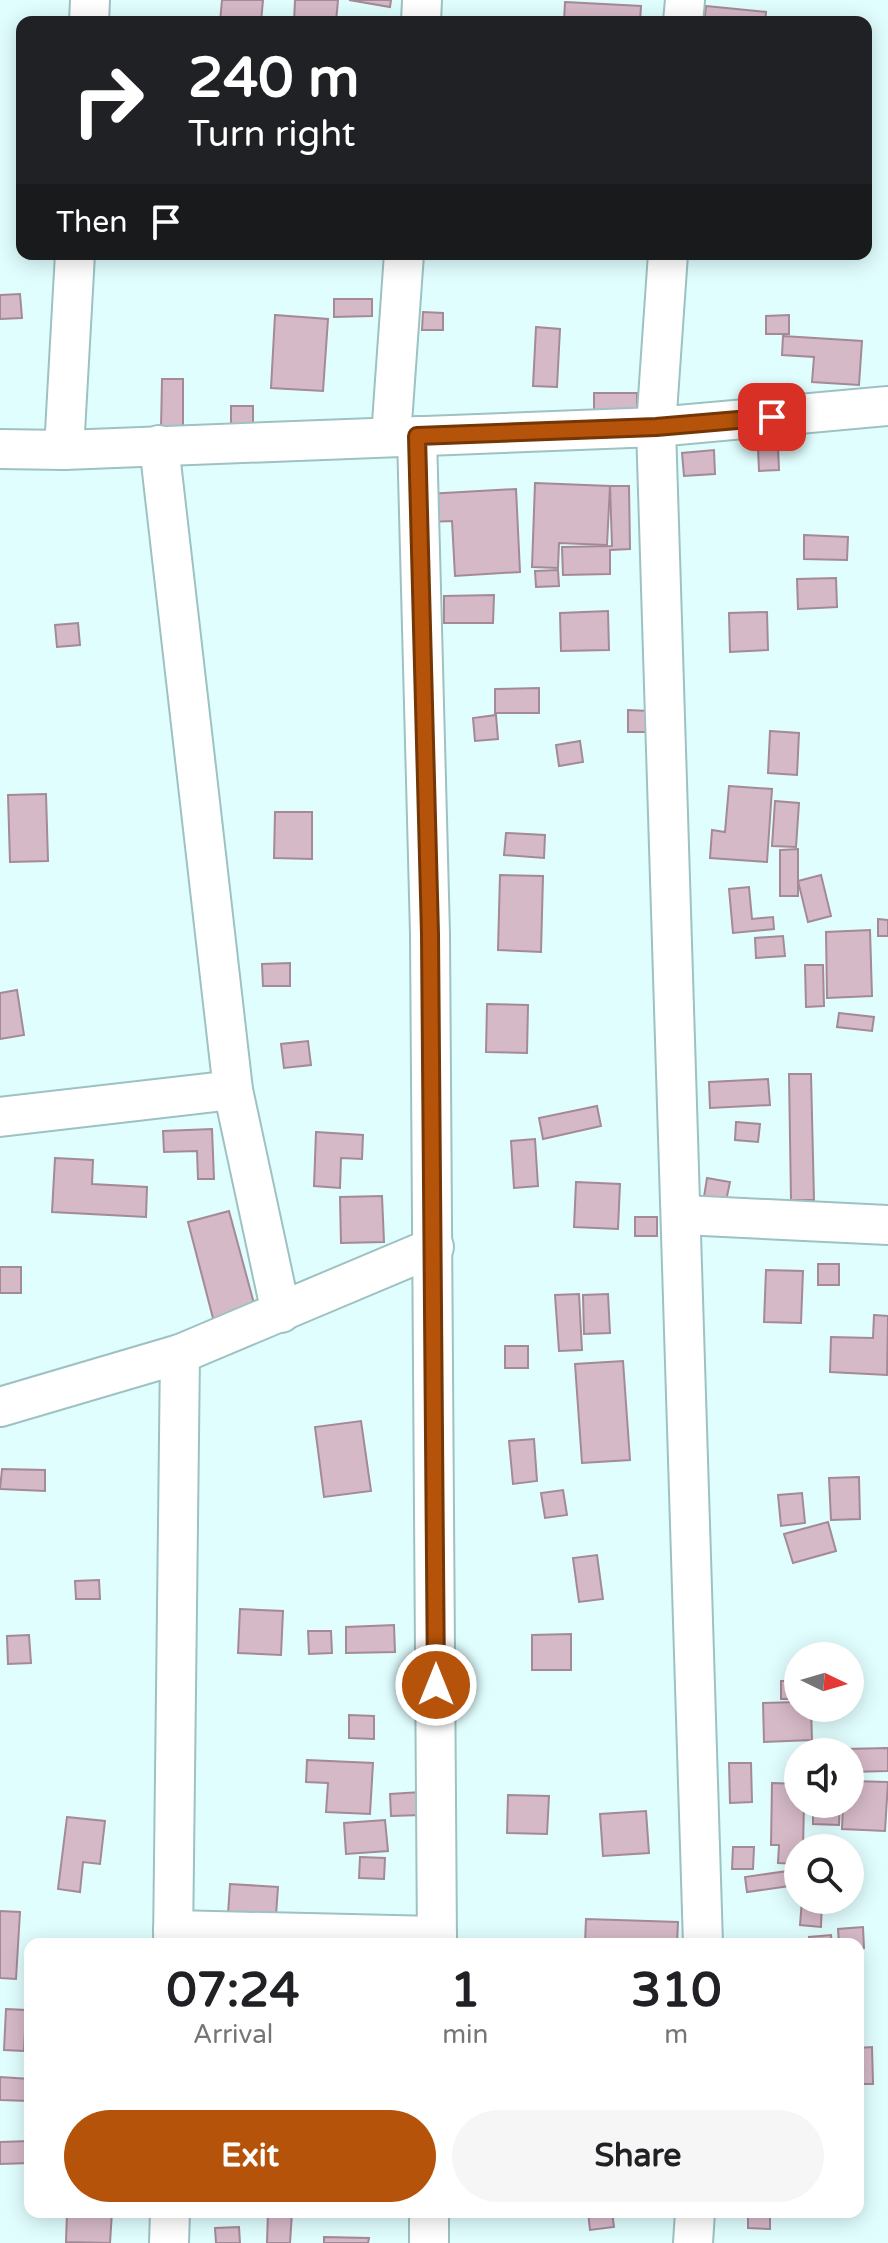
<!DOCTYPE html>
<html lang="en">
<head>
<meta charset="utf-8">
<style>
	:root { --surface:#fff; --page:#f6f6f6; --text:#202124; --muted:#757577; --accent:#b45309 }
	body { margin:0; font-family:"Varela Round",sans-serif; background:var(--page); color:var(--text); height:100vh; display:flex; flex-direction:column; font-size:30px; white-space:nowrap }
	* { box-sizing:border-box; margin:0 }
	p { font-size:26px; color:var(--muted) }
	.icon { flex:none; width:44px; height:44px; fill:none; stroke:currentColor; stroke-width:2; stroke-linecap:round; stroke-linejoin:round }
	.map { position:relative; flex:1; overflow:hidden }
	.side { position:absolute; left:24px; top:1938px; width:840px; height:280px; display:flex; flex-direction:column; background:var(--surface); border-radius:16px; box-shadow:0 4px 20px #0003 }
	.side>* { flex:none }
	.top-card { position:absolute; left:16px; top:16px; width:856px; height:244px; border-radius:16px; box-shadow:0 4px 20px #0003; background:#202124; color:#fff; overflow:hidden }
	.needle { width:52px; rotate:95deg }
	.controls { position:absolute; left:784px; top:1642px; display:grid; gap:16px }
	.controls a { display:grid; place-items:center; width:80px; height:80px; border-radius:50%; background:var(--surface); box-shadow:0 4px 20px #0003; font-size:40px }
	.pin { position:absolute; display:grid; place-items:center; width:68px; height:68px; color:#fff; margin:-34px; border-radius:16px; box-shadow:0 4px 12px #0006 }
	.me { position:absolute; width:88px; margin:-44px; rotate:0deg; stroke-linejoin:round; filter:drop-shadow(0 0 6px #0008) }
	.turn { display:flex; align-items:center; gap:28px; height:168px; padding:0 40px; font-size:36px }
	.turn .icon { width:104px; height:104px; stroke-width:2.5 }
	.turn b { display:block; font-size:56px; line-height:68px }
	.then { display:flex; align-items:center; height:76px; padding:0 40px; background:#0003; gap:16px; font-size:30px }
	.eta { display:flex; justify-content:space-evenly; align-items:center; height:136px; text-align:center }
	.eta b { font-size:48px; font-weight:800; line-height:56px }
	.cta { display:flex; gap:16px; margin-top:auto; padding:16px 40px }
	.cta a { flex:1; height:92px; border-radius:48px; background:var(--accent); color:#fff; font-size:32px; font-weight:800; line-height:92px; text-align:center }
	.cta a+a { background:var(--page); color:var(--text) }
	.map>svg:first-child { display:block }
	.building { fill:#d6b9c7; stroke:#a48996; stroke-width:2 }
	.lines { fill:none; stroke-linecap:round; stroke-linejoin:round }
	.street-casing { stroke:#9ec1c2; stroke-width:42 }
	.street { stroke:#fff; stroke-width:38 }
	.route-casing { stroke:#753606; stroke-width:20 }
	.route { stroke:#b45309; stroke-width:14 }
</style>
</head>
<body>
<div class="map">
<svg width="888" height="2243" viewBox="0 0 888 2243">
	<rect width="100%" height="100%" fill="#e1feff"/>
	<g class="building">
		<path d="M222,0H263L261,22H220Z"/>
		<path d="M295,0H338L336,22H294Z"/>
		<path d="M349,0H391L390,7Z"/>
		<path d="M565,2L641,6L640,22H564Z"/>
		<path d="M706,6L766,12L765,22H704Z"/>
		<path d="M20,294L22,318L0,319V295Z"/>
		<path d="M334,299H372V316L334,317Z"/>
		<path d="M423,312L443,313V330H422Z"/>
		<path d="M275,315L328,319L323,391L271,388Z"/>
		<path d="M789,315V334H766V316Z"/>
		<path d="M536,327L560,329L557,387L533,386Z"/>
		<path d="M783,336L862,341L859,385L812,382L814,357L782,355Z"/>
		<path d="M162,379H183V430L161,429Z"/>
		<path d="M594,393H637V416L594,417Z"/>
		<rect x="231" y="406" width="22" height="23"/>
		<path d="M778,447L779,470L759,471L758,449Z"/>
		<path d="M714,450L715,474L684,476L682,453Z"/>
		<path d="M535,483L610,486L607,545L559,543L558,568L532,567Z"/>
		<path d="M610,486H629L630,549L610,550V574L563,575L562,547L612,546Z"/>
		<path d="M516,489L520,572L455,576L452,521L429,522L427,494Z"/>
		<path d="M804,535L848,537L847,560L804,559Z"/>
		<path d="M558,570L559,586L536,587L535,571Z"/>
		<path d="M836,578L837,607L798,609L797,579Z"/>
		<path d="M494,595L493,623H444V596Z"/>
		<path d="M608,611L609,650L561,651L560,613Z"/>
		<path d="M767,612L768,650L730,652L729,613Z"/>
		<path d="M78,623L80,645L57,647L55,625Z"/>
		<path d="M539,688V713H495V689Z"/>
		<path d="M628,710L649,711L650,732H628Z"/>
		<path d="M496,715L498,739L475,741L473,718Z"/>
		<path d="M770,731L799,733L797,775L768,773Z"/>
		<path d="M580,741L583,762L559,766L556,745Z"/>
		<path d="M729,786L772,789L767,862L710,858L712,830L725,832Z"/>
		<path d="M46,794L48,861L10,862L8,795Z"/>
		<path d="M775,801L799,803L796,847L772,846Z"/>
		<path d="M275,812H312V859L274,858Z"/>
		<path d="M506,833L545,835L544,858L504,855Z"/>
		<path d="M798,849V896H780V850Z"/>
		<path d="M500,875L543,876L541,952L498,950Z"/>
		<path d="M821,875L831,916L808,922L798,881Z"/>
		<path d="M749,887L752,919L773,917L774,929L733,933L729,889Z"/>
		<path d="M878,919L888,920V936H878Z"/>
		<path d="M870,930L872,996L827,998L826,932Z"/>
		<path d="M783,936L785,956L756,958L755,938Z"/>
		<path d="M290,963V986H263L262,964Z"/>
		<path d="M805,965H823L824,1006L806,1007Z"/>
		<path d="M17,990L24,1035L0,1039V993Z"/>
		<path d="M487,1004L528,1005L527,1053L486,1052Z"/>
		<path d="M839,1013L874,1017L872,1031L837,1027Z"/>
		<path d="M308,1041L311,1065L284,1068L281,1044Z"/>
		<path d="M789,1074H811L814,1200H791Z"/>
		<path d="M768,1079L770,1105L710,1108L709,1082Z"/>
		<path d="M597,1106L601,1126L543,1139L539,1118Z"/>
		<path d="M736,1122L760,1124L758,1142L735,1140Z"/>
		<path d="M212,1129L214,1179H198L197,1151L164,1152L163,1131Z"/>
		<path d="M316,1132L363,1135L362,1159L341,1158L340,1188L314,1186Z"/>
		<path d="M535,1139L538,1186L514,1188L511,1141Z"/>
		<path d="M55,1158L93,1160L92,1184L147,1187L146,1217L52,1212Z"/>
		<path d="M707,1178L730,1182L726,1201L704,1197Z"/>
		<path d="M576,1182L620,1184L618,1229L574,1227Z"/>
		<path d="M382,1196L384,1242L341,1243L340,1197Z"/>
		<path d="M229,1211L256,1311L214,1322L188,1222Z"/>
		<rect x="635" y="1217" width="22" height="19"/>
		<rect x="818" y="1264" width="21" height="21"/>
		<rect x="0" y="1267" width="21" height="26"/>
		<path d="M766,1270L803,1271L801,1323L764,1322Z"/>
		<path d="M579,1294L582,1350L559,1351L555,1295Z"/>
		<path d="M608,1294L610,1333L584,1334L583,1295Z"/>
		<path d="M874,1315L888,1316L887,1375L830,1372L831,1337L873,1338Z"/>
		<rect x="505" y="1346" width="23" height="22"/>
		<path d="M623,1361L630,1460L582,1463L575,1364Z"/>
		<path d="M361,1421L371,1491L324,1497L315,1427Z"/>
		<path d="M534,1439L537,1481L513,1484L509,1441Z"/>
		<path d="M2,1469L45,1470V1491L0,1489Z"/>
		<path d="M859,1477L860,1519L831,1520L829,1478Z"/>
		<path d="M563,1490L567,1515L545,1518L541,1493Z"/>
		<path d="M802,1493L805,1523L781,1526L778,1495Z"/>
		<path d="M828,1522L836,1551L793,1563L784,1534Z"/>
		<path d="M597,1555L603,1599L579,1602L573,1558Z"/>
		<path d="M99,1580L100,1599H76L75,1581Z"/>
		<path d="M240,1609L283,1611L281,1655L238,1653Z"/>
		<path d="M394,1625L395,1652L346,1653V1627Z"/>
		<path d="M308,1631H331L332,1653L309,1654Z"/>
		<path d="M571,1634V1670H532V1635Z"/>
		<path d="M29,1635L31,1663L8,1664L7,1636Z"/>
		<rect x="781" y="1681" width="17" height="18"/>
		<path d="M798,1702V1708H811L812,1740L764,1742L763,1703Z"/>
		<path d="M349,1715L374,1716V1739L349,1738Z"/>
		<path d="M888,1748V1771L850,1772V1752H844V1749Z"/>
		<path d="M307,1760L373,1763L370,1814L326,1812L328,1783L306,1782Z"/>
		<path d="M729,1763H751L752,1802L730,1803Z"/>
		<path d="M850,1781L888,1782L885,1831L842,1829L843,1804H850Z"/>
		<path d="M772,1783L798,1784V1804H804L803,1848H798V1864L778,1863L779,1845H771Z"/>
		<path d="M421,1792L422,1815L391,1816L390,1794Z"/>
		<path d="M508,1795L549,1796L547,1834L507,1833Z"/>
		<path d="M813,1804H840L839,1825L813,1824Z"/>
		<path d="M646,1811L649,1853L603,1856L600,1814Z"/>
		<path d="M67,1817L105,1821L100,1864L83,1862L80,1892L58,1889Z"/>
		<path d="M385,1820L388,1851L346,1854L344,1823Z"/>
		<path d="M733,1847H754L753,1869H732Z"/>
		<path d="M360,1857L385,1858L384,1879L359,1878Z"/>
		<path d="M788,1871L790,1886L747,1892L745,1877Z"/>
		<path d="M230,1884L278,1887L274,1944H226Z"/>
		<path d="M802,1900H822L821,1927L800,1925Z"/>
		<path d="M0,1911L20,1912L16,1979L0,1978Z"/>
		<path d="M586,1919L678,1922L677,1944H585Z"/>
		<path d="M863,1927L864,1948L839,1944L838,1929Z"/>
		<path d="M831,1935L832,1944H810L809,1937Z"/>
		<path d="M6,2009L26,2010L24,2051L4,2050Z"/>
		<path d="M872,2047L873,2084H858V2048Z"/>
		<path d="M0,2077L30,2079L29,2101L0,2100Z"/>
		<path d="M30,2141V2163L0,2164V2142Z"/>
		<path d="M67,2212H112L110,2243L66,2242Z"/>
		<path d="M268,2212H292L290,2243H267Z"/>
		<path d="M588,2212H612L614,2227L590,2230Z"/>
		<path d="M748,2212H770V2229L748,2228Z"/>
		<path d="M239,2227L240,2243H216L215,2228Z"/>
		<path d="M324,2237L369,2238L368,2243H324Z"/>
	</g>
	<g class="lines">
		<defs>
			<g id="street">
				<path d="M89,22L90,0"/>
				<path d="M421,22L422,0"/>
				<path d="M683,22L685,0"/>
				<path d="M668,254L656,427L703,1944"/>
				<path d="M417,436L430,934L437,1944"/>
				<path d="M391,437L404,254"/>
				<path d="M159,445L233,1090L281,1313"/>
				<path d="M0,449L64,450L656,427L888,406"/>
				<path d="M64,450L75,254"/>
				<path d="M0,1117L233,1090"/>
				<path d="M683,1215L888,1225"/>
				<path d="M0,1407L180,1354L434,1247"/>
				<path d="M173,1930L437,1936"/>
				<path d="M173,1944L180,1354"/>
				<path d="M169,2243L170,2212"/>
				<path d="M429,2243V2212"/>
				<path d="M693,2243L695,2212"/>
			</g>
		</defs>
		<use href="#street" class="street-casing"/>
		<use href="#street" class="street"/>
	</g>
	<g class="lines">
		<defs>
			<path id="route" d="M436,1685L430,934L417,436L656,427L772,417"/>
		</defs>
		<use href="#route" class="route-casing"/>
		<use href="#route" class="route"/>
	</g>
</svg>
<div class="controls">
<a><svg class="needle" viewBox="-14 -14 28 28"><path d="M0-13l5 13h-10z" fill="#e53935"/><path d="M0 13l5-13h-10z" fill="#757577"/></svg></a>
<a><svg class="icon" aria-label="sound" viewBox="0 0 24 24"><path d="M4 9h4l5-4v14l-5-4H4zM17 9q2 3 0 6"/></svg></a>
<a><svg class="icon" aria-label="search" viewBox="0 0 24 24"><circle cx="10" cy="10" r="6"/><path d="M15 15l6 6"/></svg></a>
</div>
<div class="pin" style="left:772px;top:417px;background:#d93025"><svg class="icon" aria-label="arrive" viewBox="0 0 24 24"><path d="M6 21V4h12l-3 4 3 4H6"/></svg></div>
<svg class="me" style="left:436px;top:1685px" viewBox="-20 -20 40 40"><circle r="17" fill="#b45309" stroke="#fff" stroke-width="3"/><path d="M0-11L8 9 0 5-8 9z" fill="#fff"/></svg>
<div class="top-card">
<div class="turn"><svg class="icon" aria-label="right" viewBox="0 0 24 24"><path d="M7 20v-9h11M14 6l5 5-5 5"/></svg><div><b>240 m</b>Turn right</div></div>
<div class="then">Then<svg class="icon" aria-label="arrive" viewBox="0 0 24 24"><path d="M6 21V4h12l-3 4 3 4H6"/></svg></div>
</div>
<section class="side">
<div class="eta">
<div><b>07:24</b><p>Arrival</p></div>
<div><b>1</b><p>min</p></div>
<div><b>310</b><p>m</p></div>
</div>
<div class="cta"><a>Exit</a><a>Share</a></div>
</section>
</div>
</body>
</html>
